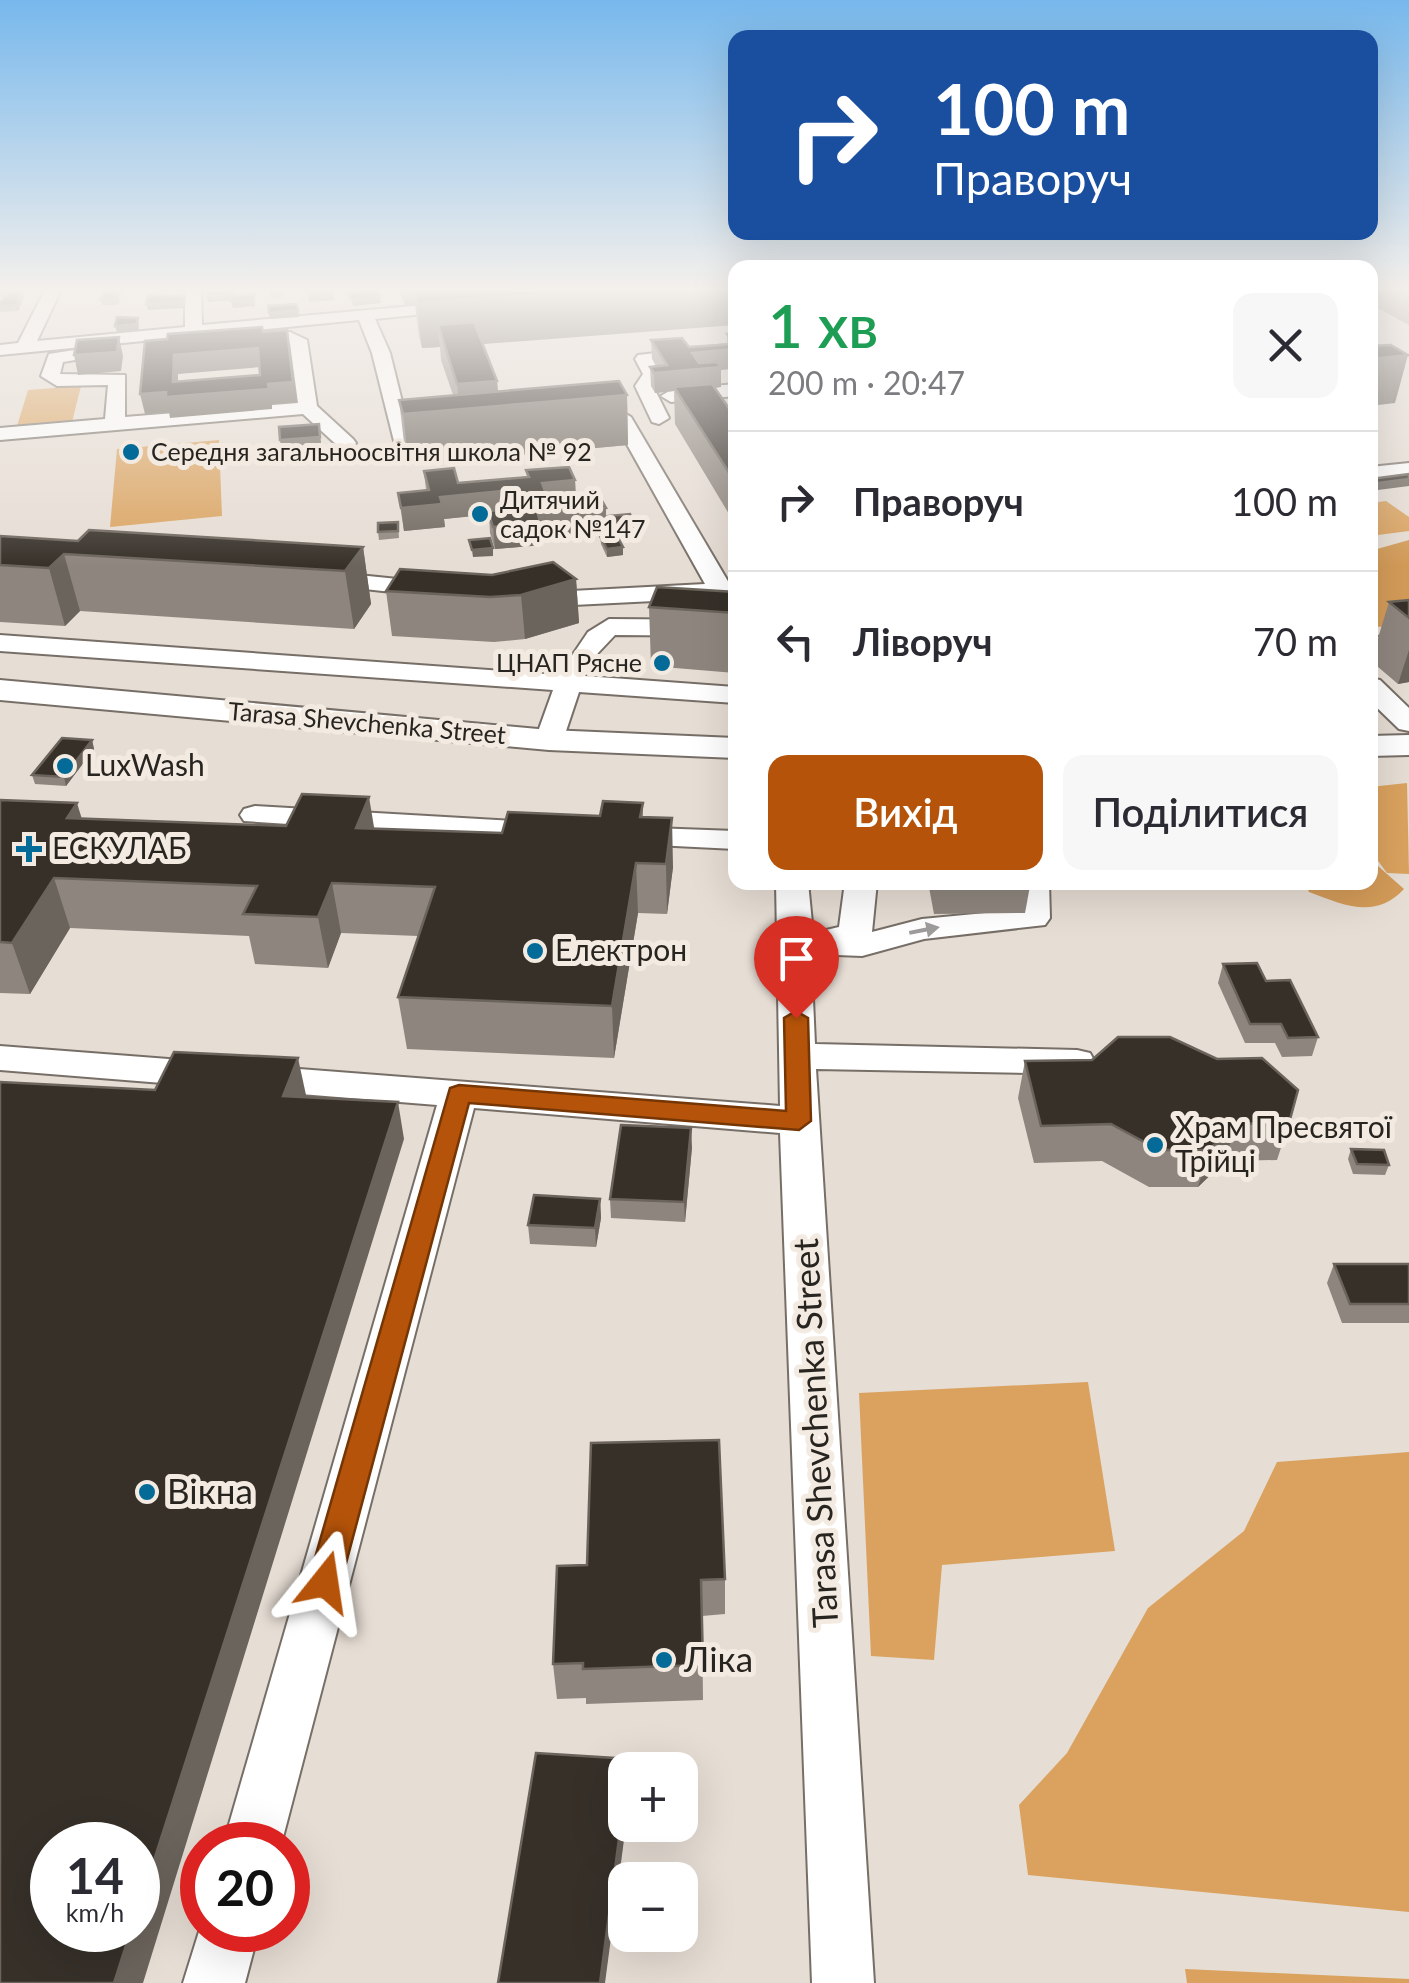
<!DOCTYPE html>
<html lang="uk">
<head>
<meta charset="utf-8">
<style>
	:root { --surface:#fff; --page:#f7f7f7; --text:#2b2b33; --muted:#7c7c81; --line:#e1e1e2; --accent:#b45309 }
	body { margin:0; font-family:Lato,sans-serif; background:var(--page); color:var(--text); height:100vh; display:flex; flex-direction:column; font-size:38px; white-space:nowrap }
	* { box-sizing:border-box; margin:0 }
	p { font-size:32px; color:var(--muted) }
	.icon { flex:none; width:55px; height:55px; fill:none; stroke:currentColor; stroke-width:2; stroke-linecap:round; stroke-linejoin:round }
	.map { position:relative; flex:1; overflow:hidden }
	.side { position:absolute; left:728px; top:260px; width:650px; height:630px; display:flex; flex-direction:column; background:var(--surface); border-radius:20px; box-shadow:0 10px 40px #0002 }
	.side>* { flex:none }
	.hud { position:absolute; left:728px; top:30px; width:650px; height:210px; border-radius:20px; box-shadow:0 10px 40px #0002; background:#1a4fa0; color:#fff; overflow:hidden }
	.fabs { position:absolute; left:608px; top:1752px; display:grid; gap:20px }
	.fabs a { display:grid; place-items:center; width:90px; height:90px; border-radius:20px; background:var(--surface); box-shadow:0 10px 40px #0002; font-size:50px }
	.speed { position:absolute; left:30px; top:1822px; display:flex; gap:20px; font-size:50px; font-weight:700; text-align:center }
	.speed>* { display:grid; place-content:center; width:130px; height:130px; border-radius:50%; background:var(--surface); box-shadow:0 10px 40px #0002; line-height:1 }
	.speed small { font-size:25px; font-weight:400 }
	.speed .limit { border:15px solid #d22; background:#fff; color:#111 }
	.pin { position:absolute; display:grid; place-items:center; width:85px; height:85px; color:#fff; margin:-102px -42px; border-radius:50% 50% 50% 0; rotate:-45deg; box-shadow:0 0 10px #0007 }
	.pin .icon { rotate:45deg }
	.me { position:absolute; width:110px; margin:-55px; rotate:15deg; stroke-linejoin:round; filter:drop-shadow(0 0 8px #0008) }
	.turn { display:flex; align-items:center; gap:35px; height:210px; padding:0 40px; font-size:45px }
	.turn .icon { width:130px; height:130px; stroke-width:2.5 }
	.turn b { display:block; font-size:70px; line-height:85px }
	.round { display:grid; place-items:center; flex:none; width:105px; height:105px; border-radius:20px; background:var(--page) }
	.summary { display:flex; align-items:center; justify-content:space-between; height:170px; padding:0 40px }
	h1 { font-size:60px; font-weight:600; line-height:75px; color:#1e9e55 }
	.button { display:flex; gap:20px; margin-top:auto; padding:20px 40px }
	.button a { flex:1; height:115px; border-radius:20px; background:var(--accent); color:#fff; font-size:40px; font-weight:600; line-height:115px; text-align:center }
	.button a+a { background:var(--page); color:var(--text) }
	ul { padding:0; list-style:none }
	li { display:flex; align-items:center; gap:30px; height:140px; padding:0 40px; border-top:2px solid var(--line) }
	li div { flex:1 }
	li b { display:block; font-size:38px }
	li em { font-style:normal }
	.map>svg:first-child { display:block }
	.green { fill:#daa25e }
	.forest { fill:#d39b58 }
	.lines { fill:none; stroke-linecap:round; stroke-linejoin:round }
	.minor-casing { stroke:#776f67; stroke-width:4 }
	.major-casing { stroke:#776f67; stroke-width:4 }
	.minor { fill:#fff; fill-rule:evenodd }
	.major { fill:#fff; fill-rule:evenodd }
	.wall { fill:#8e867e }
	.shaded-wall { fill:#6b645c }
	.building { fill:#363029; stroke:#6b645c; stroke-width:2.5; fill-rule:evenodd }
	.oneway { fill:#9e9d9b }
	.route { fill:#b45309; stroke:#753606; stroke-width:2.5 }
	.poi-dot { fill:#046a98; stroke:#f3ebe1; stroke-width:4 }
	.labels { text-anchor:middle; stroke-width:10; stroke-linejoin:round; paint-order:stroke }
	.far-poi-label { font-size:25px; fill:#282521; stroke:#f3ebe1; text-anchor:start }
	.far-street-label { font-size:25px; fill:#282521; stroke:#f3ebe1 }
	.poi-label { font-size:30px; fill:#282521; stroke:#f3ebe1; text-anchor:start }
	.near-street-label { font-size:35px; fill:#282521; stroke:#f3ebe1 }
	.near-poi-label { font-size:35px; fill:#282521; stroke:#f3ebe1; text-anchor:start }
</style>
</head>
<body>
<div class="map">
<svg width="1409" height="1983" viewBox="0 0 1409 1983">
	<rect width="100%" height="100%" fill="#e6ddd4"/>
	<g class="green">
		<path d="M81,386L72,422L17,426L28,390Z"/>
		<path d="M219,440L222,516L110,527L117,449Z"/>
		<path d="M1386,501L1409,517V531L1370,536V503Z"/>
		<path d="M1407,783L1409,874L1387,873L1370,850V787Z"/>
		<path d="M1088,1382L1115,1551L942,1565L934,1660L871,1656L859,1393Z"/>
		<path d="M1409,1452V1912L1028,1875L1019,1805L1067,1753L1148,1608L1244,1531L1277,1462Z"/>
		<path d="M1185,1969L1409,1979V1983H1187Z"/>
	</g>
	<g class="forest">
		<path d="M1409,540V626L1370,627V551Z"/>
		<path d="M1370,859L1404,889C1375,920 1344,905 1309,892L1305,883L1370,882Z"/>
	</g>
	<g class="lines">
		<defs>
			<g id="minor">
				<path d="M45,290H61L37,341L185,327V290H201L202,325L469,301L471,305L463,310L375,319L390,353L409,430L451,427L461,433L451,439L394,441L372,353L359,320L0,355V345L18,343Z"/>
				<path d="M290,332L307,340L317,406L353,439L356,443L353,447H339L303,414L0,440V428L105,419L108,385L57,386L41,376L49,354L87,348L96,353L93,357L63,362L60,374L125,375V417L298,403L290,343L258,344L249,339L258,334Z"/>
				<path d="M735,344V354L655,363L661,374L653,386L669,418L659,424L652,422L635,386L643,374L635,359L638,355Z"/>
				<path d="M735,384V396L671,402L661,396L671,390Z"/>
				<path d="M621,411L631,417L729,583H735V597L533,607L521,600L533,593L705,584L615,423L587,426L577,420L587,414Z"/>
				<path d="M1409,463V475L1370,479V467Z"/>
				<path d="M319,571L437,583L449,590L437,597L310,583L307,578Z"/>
				<path d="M609,619L735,620V636L615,635L598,653L585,676L735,687V703L579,692L563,740L559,746H539L535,740L553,690L0,651V635L559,675L588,632Z"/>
				<path d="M1409,633V649L1370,654V638Z"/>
				<path d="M1370,678L1380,680L1409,708V731L1399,729L1370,701Z"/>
				<path d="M255,806L549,823L560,825L564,832L560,839L549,841L244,821L240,815L244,809Z"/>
				<path d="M626,827L735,831V849L615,843L611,836L615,829Z"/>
				<path d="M776,882H808L813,933L839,927L845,882H877L872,932L922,919L1017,910V882H1049L1050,918L1045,925L924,939L862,956L811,954L815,1044L1077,1050L1090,1053L1095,1062L1090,1071L1077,1074L816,1069L874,1983H812L780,1133L474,1108L281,1845H223L437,1105L0,1070V1046L780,1106Z"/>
				<path d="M202,1922V1930H259L245,1983H183Z"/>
			</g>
			<g id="major">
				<path d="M0,680L549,730L735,738V758L549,750L0,700Z"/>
				<path d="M1409,735V755L1370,756V736Z"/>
			</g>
		</defs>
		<use href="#minor" class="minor-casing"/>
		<use href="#major" class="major-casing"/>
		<use href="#minor" class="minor"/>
		<use href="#major" class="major"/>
	</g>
	<g class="wall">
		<path d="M0,290H8L7,294L22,291L24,297L18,311L0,312V302L4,298H0Z"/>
		<path d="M270,290H283V298H271Z"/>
		<path d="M398,290H735L483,344L497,381L498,391L627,395L628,445L409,465L405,451L399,400L453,395L441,360L440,347L422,348L419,336L415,304L405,305Z"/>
		<path d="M1370,290H1409V325L1370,304Z"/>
		<path d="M120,291L121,297L118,305H102L101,299Z"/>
		<path d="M735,333V386H733L728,380L729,369L721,370V387L715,388L735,417V524L675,424L674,391L655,393L651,386L650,367L656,366L652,359L651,340L689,347L727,344V334Z"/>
		<path d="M526,470L575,480L576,499L606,508V530L542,536V545L495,549L490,533L489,514L444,519L445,527L404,531L398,493L426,491L424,471L458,483L527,477Z"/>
		<path d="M398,522L399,538L379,540L378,532Z"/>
		<path d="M0,536L78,541L363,547L371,604L354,629L80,611L65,626L0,622Z"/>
		<path d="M600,536L623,555L607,557L601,544Z"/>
		<path d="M576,579L579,623L525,639L494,642L392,636L386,591Z"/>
		<path d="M735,592V673L651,666L649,607Z"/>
		<path d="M1409,600V682L1398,684L1371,661L1389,602Z"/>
		<path d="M92,740L94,749L66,786L35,784L32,775Z"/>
		<path d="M0,800L82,819L502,833L600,816L643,803V817L673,867L667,914L638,913L614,1058L407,1049L398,997L418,936L341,933L328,968L255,964L249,936L70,928L30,994L0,993Z"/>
		<path d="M928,882H1029L1030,886L1025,913L934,914Z"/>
		<path d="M1223,964L1266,981L1318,1037L1312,1056L1282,1057L1275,1043H1245L1218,983Z"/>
		<path d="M1025,1061L1289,1123L1277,1160L1225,1161L1198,1187H1149L1102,1161L1034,1163L1018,1098Z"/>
		<path d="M692,1147L685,1222L611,1218L610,1199Z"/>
		<path d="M1351,1149L1389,1165L1385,1175L1353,1174L1348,1159Z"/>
		<path d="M600,1199L601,1218L596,1247L530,1244L528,1225Z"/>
		<path d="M1334,1264H1409V1323H1342L1327,1283Z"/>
		<path d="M557,1566L725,1579V1614L702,1616L703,1700L586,1704V1698L557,1699L553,1664Z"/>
	</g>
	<g class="shaded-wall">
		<path d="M234,290V300L208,302L207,296Z"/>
		<path d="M307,290H333L334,300L309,302Z"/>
		<path d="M603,290H735V325L445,347L438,325L440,347L422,348L417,303Z"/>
		<path d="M22,291L24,297L18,311L16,305Z"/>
		<path d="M414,292L415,304L405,305L404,293Z"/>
		<path d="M254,294L255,306L233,308L231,301Z"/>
		<path d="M185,296V308L148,310L146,304Z"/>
		<path d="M380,297L381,303L353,306L352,300Z"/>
		<path d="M298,310L299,317L270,319L269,313Z"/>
		<path d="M138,318L139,330L117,332L115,326Z"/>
		<path d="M119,337L123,356L121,371L78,375L74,355Z"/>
		<path d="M258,348L261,367L178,374V396L268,384L290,349L297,402L272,404V409L170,418L169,412L145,414L140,394L166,392L173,382L174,355Z"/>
		<path d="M735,349V386H733V367L729,361V369L721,370V387L677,391L674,387V391L655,393L654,373L692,353Z"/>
		<path d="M1408,355L1395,403L1370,406V359Z"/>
		<path d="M497,381L499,406L627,395L628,445L409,465L403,414L460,409L457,384Z"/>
		<path d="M319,424L322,451L282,454L280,440Z"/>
		<path d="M1409,479V486L1370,491V484Z"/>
		<path d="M575,480L576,502L543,505L542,483Z"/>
		<path d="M514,490L516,512L444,519L445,527L404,531L401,508L440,497Z"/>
		<path d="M606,508V530L542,536V545L495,549L493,527L538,514Z"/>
		<path d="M634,524L635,531L612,533V526Z"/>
		<path d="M363,547L371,604L354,629L345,571Z"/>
		<path d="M623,547V555L607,557V549Z"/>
		<path d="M493,548V556L473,557L472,550Z"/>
		<path d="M64,554L80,611L65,626L49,568Z"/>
		<path d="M576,579L579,623L525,639L521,595Z"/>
		<path d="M1409,650V682L1398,684Z"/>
		<path d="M92,740L94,749L66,786L64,777Z"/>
		<path d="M369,797L377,845L356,828Z"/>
		<path d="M77,803L92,852L67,818Z"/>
		<path d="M672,818L673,867L667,914L666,864Z"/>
		<path d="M636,863L638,913L614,1058L612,1006Z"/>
		<path d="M54,878L70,928L30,994L12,943Z"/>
		<path d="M332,883L341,933L328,968L318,917Z"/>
		<path d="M298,1058L306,1095L292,1133L283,1096Z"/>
		<path d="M398,1102L404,1139L143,1983H114L131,1930H138V1910Z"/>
		<path d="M1236,1124L1225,1161L1198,1187L1209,1150Z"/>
		<path d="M691,1128L692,1147L685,1222L684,1202Z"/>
		<path d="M600,1199L601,1218L596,1247L595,1228Z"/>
		<path d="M625,1793L626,1825L605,1983H600Z"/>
	</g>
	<g class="building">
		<path d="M207,290H233V294L207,296Z"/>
		<path d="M376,290L380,297L352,300L348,293L357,291Z"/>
		<path d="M402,290H431L404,293Z"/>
		<path d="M431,290H603L417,303L414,291Z"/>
		<path d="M10,291H22L16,305L0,306V302Z"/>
		<path d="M120,291L116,299H101L104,292Z"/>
		<path d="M254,294V300L231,301L232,296Z"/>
		<path d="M148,295L185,296L184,302L146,304Z"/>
		<path d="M296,304L298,310L269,313L268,306Z"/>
		<path d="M117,317L138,318L137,324L115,326Z"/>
		<path d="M474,322L497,381L457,384L438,325Z"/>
		<path d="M262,327L263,332L287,330L293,382L268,384L269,389L166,397V392L140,394L145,341L167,339L168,334ZM258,348L260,375L173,382L174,355Z"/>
		<path d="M735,333V349L692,353L699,363L717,362L721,367L654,373L650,367L667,365L651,340L682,338L689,347L734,344L727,334Z"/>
		<path d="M119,337L117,352L74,355L77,340Z"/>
		<path d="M1391,345L1408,355L1370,359V346Z"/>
		<path d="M619,381L627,395L403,414L399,400Z"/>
		<path d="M712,384L735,417V482L674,387Z"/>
		<path d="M319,424L320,437L280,440L279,427Z"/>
		<path d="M569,467L575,480L542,483L549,502L600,497L606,508L538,514L540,522L493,527L488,511L520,508L514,490L440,497L442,504L401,508L398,493L429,490L424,471L454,468L458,483L529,477L526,470Z"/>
		<path d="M1409,474V479L1370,484V479Z"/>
		<path d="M630,514L634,524L612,526L608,516Z"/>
		<path d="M398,522V531L378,532V523Z"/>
		<path d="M89,530L363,547L345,571L64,554L49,568L0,565V536L78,541Z"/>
		<path d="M616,534L623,547L607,549L600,536Z"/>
		<path d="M490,538L493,548L472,550L469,540Z"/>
		<path d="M553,562L576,579L521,595L490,597L386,591L400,569L492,575Z"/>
		<path d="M657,587L735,592V613L649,607Z"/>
		<path d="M1409,600V618L1389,602Z"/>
		<path d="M62,738L92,740L64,777L32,775Z"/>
		<path d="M302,794L369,797L356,828L502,833L508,812L600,816L603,801L643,803L640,817L672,818L666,864L636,863L612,1006L398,997L435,887L332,883L318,917L243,914L257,886L54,878L12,943L0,942V800L77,803L67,818L286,826Z"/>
		<path d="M936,882H1029L1030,886H937Z"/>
		<path d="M1257,963L1266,981L1290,980L1318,1037L1288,1038L1281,1024H1250L1223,964Z"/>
		<path d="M1118,1037H1170L1217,1059L1262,1058L1298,1090L1289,1123L1236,1124L1209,1150H1159L1111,1124L1041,1126L1025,1061L1092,1060Z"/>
		<path d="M174,1052L298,1058L283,1096L398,1102L138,1910V1845H52V1930H131L114,1983H0V1082L155,1090Z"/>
		<path d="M621,1125L691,1128L684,1202L610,1199Z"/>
		<path d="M1351,1149L1384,1150L1389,1165L1357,1164Z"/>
		<path d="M534,1195L600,1199L595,1228L528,1225Z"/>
		<path d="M1334,1264H1409V1304H1350Z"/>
		<path d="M719,1440L725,1579L701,1580L703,1665L583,1669V1663L553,1664L557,1566L587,1565L591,1443Z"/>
		<path d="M536,1753L630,1759L628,1770H625V1793L600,1983H498Z"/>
	</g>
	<defs><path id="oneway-solid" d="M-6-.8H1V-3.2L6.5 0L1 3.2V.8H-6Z" transform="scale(2.5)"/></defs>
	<use class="oneway" href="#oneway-solid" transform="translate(924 930) rotate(-11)"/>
	<linearGradient id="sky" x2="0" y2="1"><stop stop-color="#77b8ec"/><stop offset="0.51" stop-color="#f4f0ec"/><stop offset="1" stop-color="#f4f0ec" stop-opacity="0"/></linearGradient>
	<rect width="1409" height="567" fill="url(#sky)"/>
	<path class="route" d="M796,1011L808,1018L811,1121L799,1130L469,1103L341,1582L336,1593L325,1597L313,1593L308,1582L450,1088L459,1085L786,1111L784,1018Z"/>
	<g class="poi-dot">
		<circle cx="131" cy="452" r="10"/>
		<circle cx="480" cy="514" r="10"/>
		<circle cx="662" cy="663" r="10"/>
		<circle cx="65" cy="766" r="10"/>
		<path d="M24 834h10v10h10v10h-10v10h-10v-10h-10v-10h10z"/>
		<circle cx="535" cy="951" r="10"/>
		<circle cx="1155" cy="1145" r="10"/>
		<circle cx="147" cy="1492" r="10"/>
		<circle cx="664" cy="1660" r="10"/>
	</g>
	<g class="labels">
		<g class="far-poi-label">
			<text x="151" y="461">Середня загальноосвітня школа № 92</text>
			<text x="500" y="509">Дитячий<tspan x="500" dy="29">садок №147</tspan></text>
			<text x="642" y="672" text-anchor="end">ЦНАП Рясне</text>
		</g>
		<g class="far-street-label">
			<text transform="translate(367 723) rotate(5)" y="9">Tarasa Shevchenka Street</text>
		</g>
		<g class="poi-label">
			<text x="85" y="776">LuxWash</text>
			<text x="52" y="859">ЕСКУЛАБ</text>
			<text x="555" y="961">Електрон</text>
			<text x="1175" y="1138">Храм Пресвятої<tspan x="1175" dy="34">Трійці</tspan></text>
		</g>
		<g class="near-street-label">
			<text transform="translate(816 1433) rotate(-93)" y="12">Tarasa Shevchenka Street</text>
		</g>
		<g class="near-poi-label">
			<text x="167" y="1504">Вікна</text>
			<text x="684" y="1672">Ліка</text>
		</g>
	</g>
</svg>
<div class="fabs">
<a>+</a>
<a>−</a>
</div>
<div class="speed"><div>14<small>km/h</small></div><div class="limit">20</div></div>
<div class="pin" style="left:796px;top:1018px;background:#d93025"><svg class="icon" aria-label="arrive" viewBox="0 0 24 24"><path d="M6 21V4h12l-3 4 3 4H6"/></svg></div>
<svg class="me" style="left:325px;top:1582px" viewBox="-20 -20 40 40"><path d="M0-17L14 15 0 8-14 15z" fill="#b45309" stroke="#fff" stroke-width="4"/></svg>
<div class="hud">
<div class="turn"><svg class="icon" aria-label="right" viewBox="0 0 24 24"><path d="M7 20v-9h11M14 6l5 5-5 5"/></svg><div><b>100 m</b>Праворуч</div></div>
</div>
<section class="side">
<div class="summary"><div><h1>1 хв</h1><p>200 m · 20:47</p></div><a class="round"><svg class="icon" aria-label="close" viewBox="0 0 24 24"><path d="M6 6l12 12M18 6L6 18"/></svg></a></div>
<ul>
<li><svg class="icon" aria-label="right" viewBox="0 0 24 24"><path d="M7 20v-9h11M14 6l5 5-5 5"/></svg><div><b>Праворуч</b></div><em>100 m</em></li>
<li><svg class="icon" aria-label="left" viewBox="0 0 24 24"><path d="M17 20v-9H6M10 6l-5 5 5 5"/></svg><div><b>Ліворуч</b></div><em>70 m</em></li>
</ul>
<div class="button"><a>Вихід</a><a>Поділитися</a></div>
</section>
</div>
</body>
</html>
